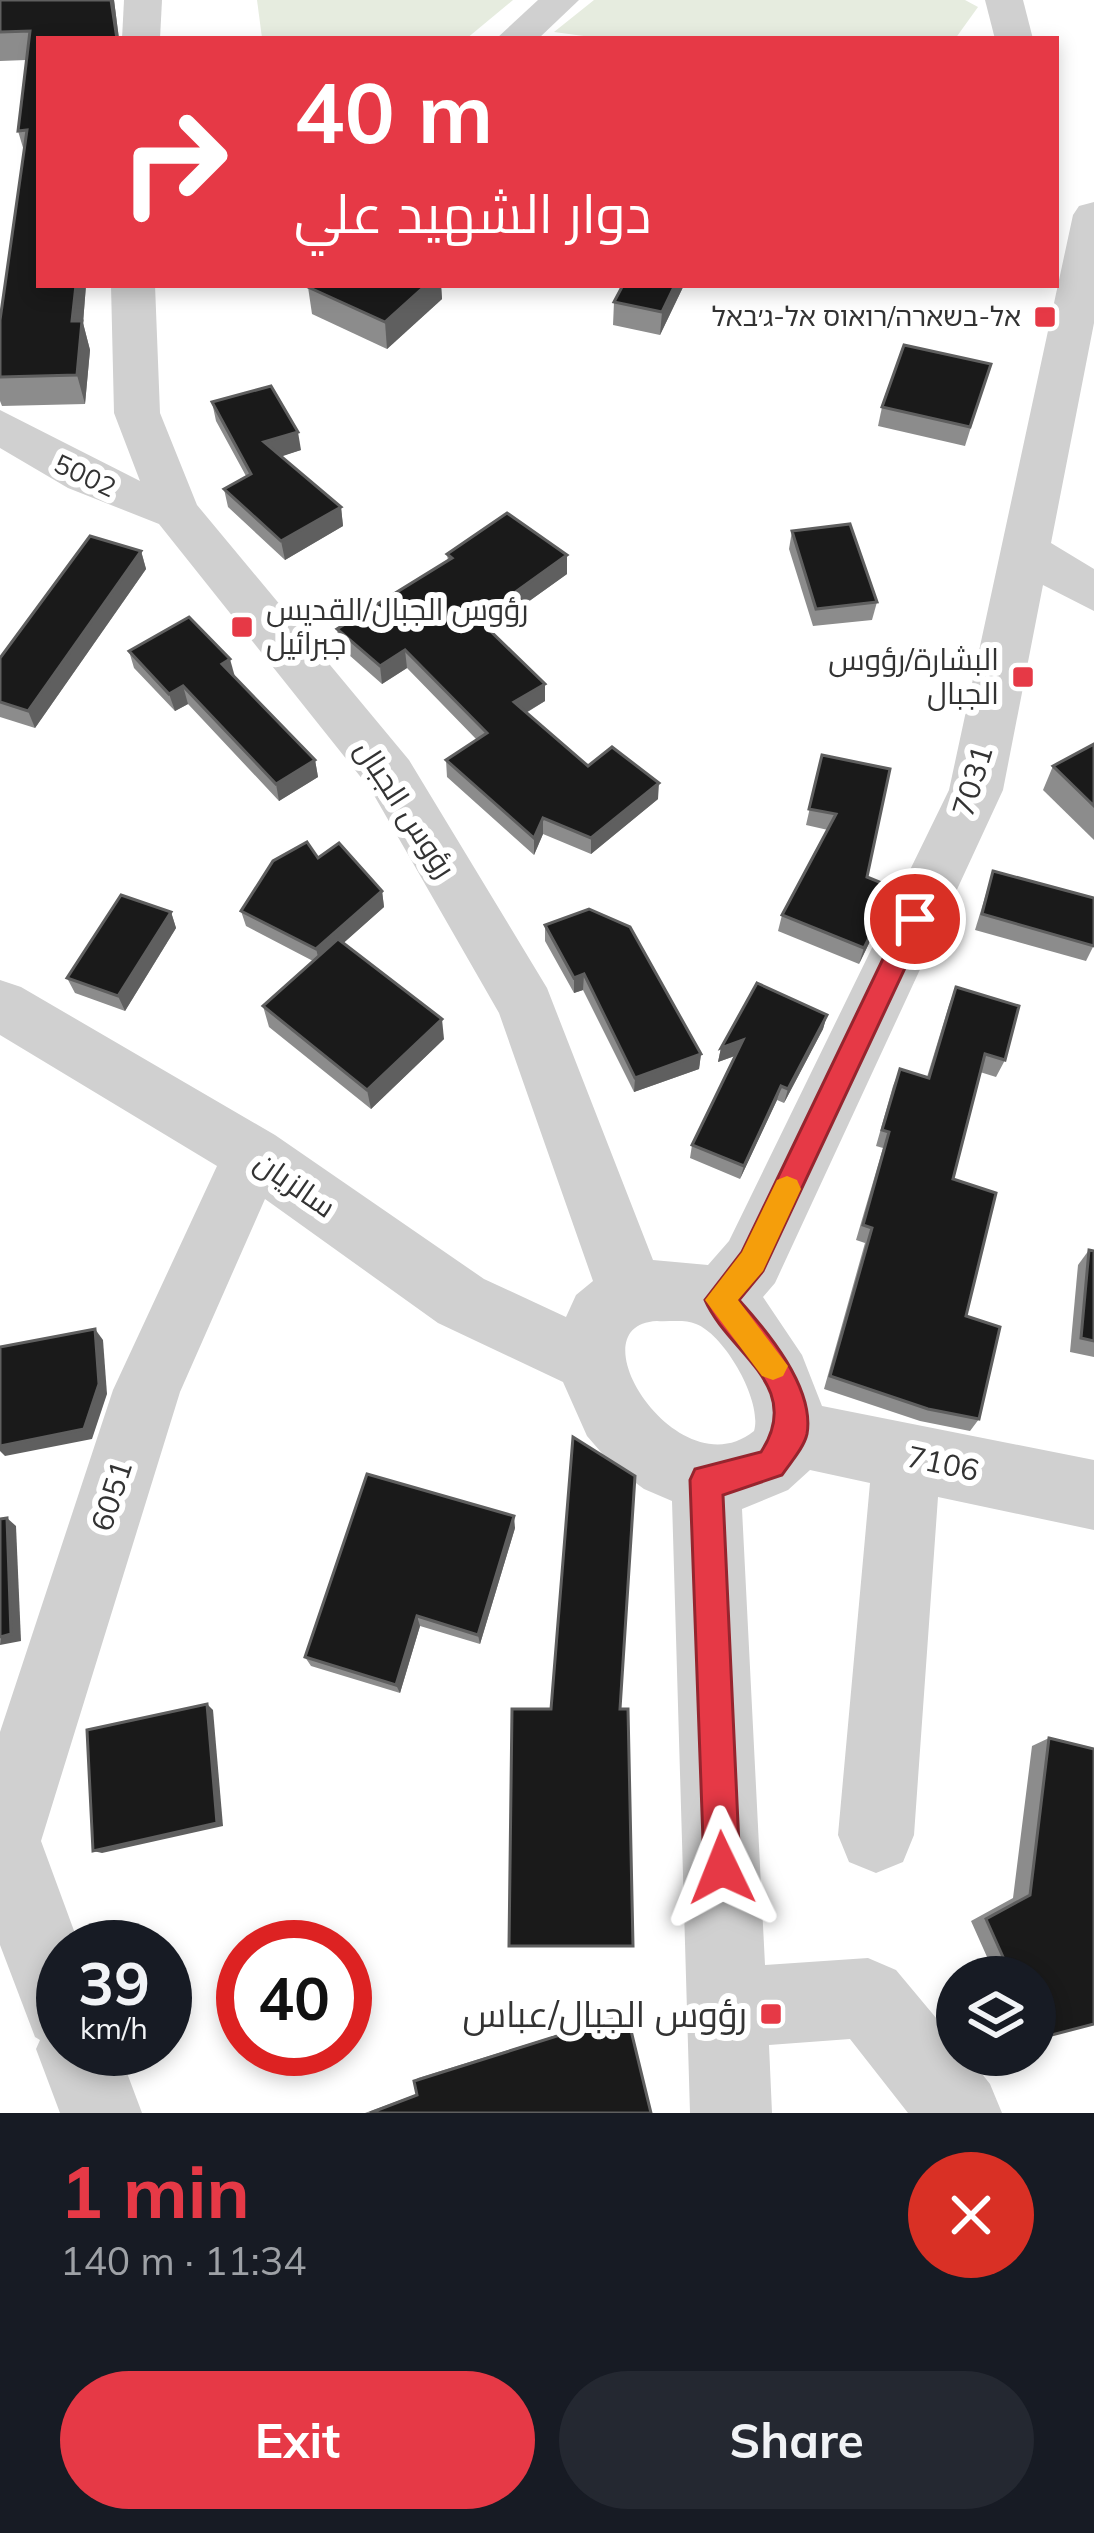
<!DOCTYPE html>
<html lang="en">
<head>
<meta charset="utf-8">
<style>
	:root { --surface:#171b24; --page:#242831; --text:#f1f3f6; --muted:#9ea1a6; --accent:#e63946 }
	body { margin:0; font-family:Mulish,Cairo,"Noto Sans Hebrew",sans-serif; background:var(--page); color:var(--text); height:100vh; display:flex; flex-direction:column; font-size:45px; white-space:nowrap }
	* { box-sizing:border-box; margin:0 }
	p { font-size:39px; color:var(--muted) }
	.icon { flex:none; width:66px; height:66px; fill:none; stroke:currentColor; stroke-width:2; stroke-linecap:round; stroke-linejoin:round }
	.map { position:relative; height:2113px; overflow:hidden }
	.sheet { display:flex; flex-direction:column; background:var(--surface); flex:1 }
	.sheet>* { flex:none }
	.guide { position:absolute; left:36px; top:36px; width:1023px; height:252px; border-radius:0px; box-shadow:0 6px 18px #0003; background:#e63946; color:#fff; overflow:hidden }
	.controls { position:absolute; left:936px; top:1956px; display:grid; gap:24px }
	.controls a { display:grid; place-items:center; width:120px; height:120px; border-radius:50%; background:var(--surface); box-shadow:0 6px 18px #0003; font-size:60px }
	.speed { position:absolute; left:36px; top:1920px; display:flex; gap:24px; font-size:60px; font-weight:700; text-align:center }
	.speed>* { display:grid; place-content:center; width:156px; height:156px; border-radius:50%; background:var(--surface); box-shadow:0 6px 18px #0003; line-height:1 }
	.speed small { font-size:30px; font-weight:400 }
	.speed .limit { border:18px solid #d22; background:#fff; color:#111 }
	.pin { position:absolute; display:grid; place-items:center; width:102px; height:102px; color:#fff; margin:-51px; border:6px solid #fff; border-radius:50%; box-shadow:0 3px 12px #0007 }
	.me { position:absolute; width:132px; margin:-66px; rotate:358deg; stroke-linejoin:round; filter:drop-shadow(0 0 9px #0008) }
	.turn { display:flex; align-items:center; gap:42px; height:252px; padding:0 60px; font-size:54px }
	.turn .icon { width:156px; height:156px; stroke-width:2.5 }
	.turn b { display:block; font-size:84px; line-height:102px }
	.round { display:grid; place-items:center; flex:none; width:126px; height:126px; border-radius:63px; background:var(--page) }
	.overview { display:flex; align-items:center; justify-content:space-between; height:204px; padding:0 60px }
	h1 { font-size:72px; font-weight:700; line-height:90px; color:var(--accent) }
	.button { display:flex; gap:24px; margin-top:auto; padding:24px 60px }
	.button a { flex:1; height:138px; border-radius:72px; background:var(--accent); color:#fff; font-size:48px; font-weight:700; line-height:138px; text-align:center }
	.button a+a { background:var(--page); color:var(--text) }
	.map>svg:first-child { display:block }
	.green { fill:#e6ecdf }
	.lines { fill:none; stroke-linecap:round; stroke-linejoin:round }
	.minor { fill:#d0d0d0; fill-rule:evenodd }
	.wall { fill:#8c8c8c }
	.shaded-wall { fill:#5f5f5f }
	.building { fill:#1a1a1a; stroke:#5f5f5f; stroke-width:3 }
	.route { fill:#e63946; stroke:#96252e; stroke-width:3 }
	.slow { fill:#f59e0b }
	.poi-dot { fill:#e63946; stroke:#fff; stroke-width:4.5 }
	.labels { text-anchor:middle; stroke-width:12; stroke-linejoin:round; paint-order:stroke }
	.far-poi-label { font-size:27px; fill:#333; stroke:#fff; text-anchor:end }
	.far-street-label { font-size:27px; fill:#333; stroke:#fff }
	.poi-label { font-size:30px; fill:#333; stroke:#fff; text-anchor:start }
	.street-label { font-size:30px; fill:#333; stroke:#fff }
	.near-poi-label { font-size:36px; fill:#333; stroke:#fff; text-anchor:end }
</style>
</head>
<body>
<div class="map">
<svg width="1094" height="2113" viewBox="0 0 1094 2113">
	<rect width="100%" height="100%" fill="#fff"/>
	<g class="green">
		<path d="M257,0H513L466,39H272L262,38Z"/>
		<path d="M594,0H965L978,7L955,39H606L554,32Z"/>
	</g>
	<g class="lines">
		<g class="minor">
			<path d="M124,0H162L160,39H122Z"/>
			<path d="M538,0H579L538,39H496Z"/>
			<path d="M985,0H1023L1033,39H995Z"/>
			<path d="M1094,202V323L1051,543L1094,569V611L1043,585L1003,790L775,1283L763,1297L802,1355L822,1406L1094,1460V1530L938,1497L914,1835L903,1862L876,1873L849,1862L838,1835L870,1483L810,1470L788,1490L742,1509L765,1965L868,1958L896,1970L957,2043V2055H967L990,2084L1002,2113H908L850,2039L769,2045L772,2113H690L672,1501L644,1489L613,1466L587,1436L563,1382L438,1323L265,1199L180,1392L41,1841L80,1947H63V2049H118L142,2113H60L36,2049L40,2040L35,2037L0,1945V1732L113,1390L217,1166L0,1035V980L21,987L275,1135L484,1279L566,1317L576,1295L593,1281L499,1013L371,790L159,524L68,488L0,448V410L140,481L114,413L111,285H155L160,413L197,505L409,760L547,988L653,1260L708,1265L729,1241L949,790L1073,215L1079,206ZM657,1321C669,1322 685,1319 696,1324C725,1335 763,1402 754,1431C679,1492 571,1325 657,1321Z"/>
		</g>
	</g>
	<g class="wall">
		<path d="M0,0H114L119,39H39V285H86L83,323L90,350L85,404L2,406L0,401V320L24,151L18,131L26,60L0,61Z"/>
		<path d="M311,285H441L442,299L387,349L312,314L308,287Z"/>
		<path d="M614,285H684L660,335L613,325L614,302L621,289Z"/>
		<path d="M991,364L965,446L878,426L882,407Z"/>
		<path d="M212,402L301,450L281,456L341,507L343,526L285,560L228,507L224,489L246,476L216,421Z"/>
		<path d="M792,531L877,602L872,620L813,626L789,549Z"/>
		<path d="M141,551L146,569L35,728L0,717V658Z"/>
		<path d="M447,554L567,555V574L489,630L545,701L526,713L588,766L658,799L591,854L543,834L534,855L447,777L446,760L477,740L407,668L382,684L340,647L337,629L448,561Z"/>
		<path d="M129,651L235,677L315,760L318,777L279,801L188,704L175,711L134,668Z"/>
		<path d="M1094,744V840L1043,790L1053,766Z"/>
		<path d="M822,755L867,877L894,888L888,904L859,964L778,931L782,915L828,830L806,825Z"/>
		<path d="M318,858L382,891L384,907L343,943L444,1039L371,1109L269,1027L263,1006L313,961L246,926L241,911Z"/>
		<path d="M993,871L1094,945L1086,961L975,930Z"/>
		<path d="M171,912L176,928L125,1011L75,993L67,978Z"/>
		<path d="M545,925L701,1054L699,1069L634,1092L583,990L574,993L545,941Z"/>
		<path d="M956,987L1005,1060L996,1077L980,1072L953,1179L966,1316L979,1419L970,1431L920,1421L824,1389L865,1243L856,1240L883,1148L876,1146L893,1086L900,1069L927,1077L949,1005Z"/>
		<path d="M827,1015L823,1029L784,1103L777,1100L740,1179L690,1158L692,1145L735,1056L718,1062L721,1048Z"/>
		<path d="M1089,1250L1094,1251V1357L1070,1352L1078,1265Z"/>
		<path d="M515,1528L480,1644L420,1626L400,1693L311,1666L305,1657Z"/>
		<path d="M1049,1738L1040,2038H1035V1977H996L971,1921L1013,1898L1032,1746Z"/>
		<path d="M625,2014H627L651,2113H365L417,2094L414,2081L418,2078Z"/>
	</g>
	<g class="shaded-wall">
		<path d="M111,0H114L119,39H117Z"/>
		<path d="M76,285H86L83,323L90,350L85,404L77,375L72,321Z"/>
		<path d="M426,285H441L442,299L387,349L385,322Z"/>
		<path d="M675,285H684L660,335L662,312Z"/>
		<path d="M298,432L301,450L268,461L264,442Z"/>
		<path d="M341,507L343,526L285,560L281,541Z"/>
		<path d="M141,551L146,569L35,728L28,711Z"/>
		<path d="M567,555V574L479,637L478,619Z"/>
		<path d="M405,650L407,668L382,684L380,666Z"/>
		<path d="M230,659L235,677L222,664Z"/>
		<path d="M545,684V701L515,719L514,702Z"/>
		<path d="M183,686L188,704L175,711L169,694Z"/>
		<path d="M315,760L318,777L279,801L276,784Z"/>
		<path d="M659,783L658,799L591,854V838Z"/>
		<path d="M543,818V834L534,855V838Z"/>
		<path d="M894,888L888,904L859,964L864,948Z"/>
		<path d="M382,891L384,907L320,964L316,949Z"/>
		<path d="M171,912L176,928L125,1011L118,996Z"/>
		<path d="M584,974L583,990L574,993V978Z"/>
		<path d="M827,1015L823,1029L784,1103L788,1089Z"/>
		<path d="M442,1019L444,1039L371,1109L367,1090Z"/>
		<path d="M743,1040L740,1054L718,1062L721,1048Z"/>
		<path d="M701,1054L699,1069L634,1092L635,1078Z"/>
		<path d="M781,1086L777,1100L740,1179L744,1166Z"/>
		<path d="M95,1329L103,1340L107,1394L92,1439L5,1456L0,1451V1446Z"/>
		<path d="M514,1516L515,1528L480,1644L478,1635Z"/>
		<path d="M7,1518L16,1526L21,1641L0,1645Z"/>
		<path d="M417,1616L420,1626L400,1693L396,1685Z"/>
		<path d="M207,1704L213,1710L223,1826L102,1853L93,1851Z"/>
	</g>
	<g class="building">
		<path d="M0,0H111L117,39H39V285H76L72,321H82L77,375L0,377V320L27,130L18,131L30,31L0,32Z"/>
		<path d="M311,285H426L385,322L308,287Z"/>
		<path d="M623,285H675L662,312L614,302Z"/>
		<path d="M904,345L991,364L970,427L882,407Z"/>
		<path d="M271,386L298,432L264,442L341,507L281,541L224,489L251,474L212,402Z"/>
		<path d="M507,513L567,555L478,619L545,684L514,702L588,766L612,747L659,783L591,838L543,818L534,838L446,760L487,733L405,650L380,666L337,629L452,558L447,554Z"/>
		<path d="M850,524L877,602L816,609L792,531Z"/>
		<path d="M90,536L141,551L28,711L0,702V658Z"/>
		<path d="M189,617L230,659L222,664L315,760L276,784L183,686L169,694L129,651Z"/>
		<path d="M1094,744V806L1053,766Z"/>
		<path d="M822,755L890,769L867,877L894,888L864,948L782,915L836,814L809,809Z"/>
		<path d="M307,842L318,858L339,843L382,891L316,949L241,911L273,861Z"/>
		<path d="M993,871L1094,898V946L982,914Z"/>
		<path d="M121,895L171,912L118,996L67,978Z"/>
		<path d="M589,909L630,927L701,1054L635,1078L584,974L574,978L545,925Z"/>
		<path d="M338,939L442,1019L367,1090L263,1006Z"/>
		<path d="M757,983L827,1015L788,1089L781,1086L744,1166L692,1145L743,1040L721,1048Z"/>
		<path d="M956,987L1019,1006L1005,1060L985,1054L953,1179L996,1193L966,1316L1000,1327L979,1419L928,1409L830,1376L872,1228L863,1225L889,1132L882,1130L900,1069L929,1078Z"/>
		<path d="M1089,1250L1094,1251V1341L1081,1338Z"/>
		<path d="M95,1329L99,1384L84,1429L0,1446V1347Z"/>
		<path d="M573,1437L635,1476L620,1709H628L633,1946H509L512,1709H551Z"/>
		<path d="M367,1474L514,1516L478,1635L417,1616L396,1685L305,1657Z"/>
		<path d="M7,1518L11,1634L0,1637V1519Z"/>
		<path d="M207,1704L217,1823L93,1851L87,1730Z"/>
		<path d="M1049,1738L1094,1749V2024L1040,2038L1035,2028V1977H1012L986,1919L1030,1895Z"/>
		<path d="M627,2014L651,2113H370L417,2095L414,2081Z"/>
	</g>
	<path class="route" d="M915,908L928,919L763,1271L739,1300C767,1331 815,1388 807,1434C804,1448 790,1463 782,1475L723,1495L740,1868L735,1881L722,1886L710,1881L704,1868L690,1480L695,1469L761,1452C805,1385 728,1353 705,1300L742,1252L906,911Z"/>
	<path class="slow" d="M787,1176L797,1180L801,1189L763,1271L738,1300L788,1366L783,1376L773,1380L762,1376L705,1300L742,1252L777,1180Z"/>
	<g class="poi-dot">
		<rect x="1033" y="305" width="24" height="24" rx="6"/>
		<rect x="230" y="615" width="24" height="24" rx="6"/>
		<rect x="1011" y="665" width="24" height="24" rx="6"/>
		<rect x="759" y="2002" width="24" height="24" rx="6"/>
	</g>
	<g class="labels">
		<g class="far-poi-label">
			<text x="1021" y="326">אל-בשארה/רואוס אל-ג׳באל</text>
		</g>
		<g class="far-street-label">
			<text transform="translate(85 476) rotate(25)" y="9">5002</text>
		</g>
		<g class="poi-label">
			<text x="266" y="620">رؤوس الجبال/القديس<tspan x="266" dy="34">جبرائيل</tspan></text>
			<text x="999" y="670" text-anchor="end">البشارة/رؤوس<tspan x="999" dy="34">الجبال</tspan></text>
		</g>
		<g class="street-label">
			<text transform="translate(973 781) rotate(-73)" y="10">7031</text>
			<text transform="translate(405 809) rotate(57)" y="10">رؤوس الجبال</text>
			<text transform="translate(295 1185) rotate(35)" y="10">سالزيان</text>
			<text transform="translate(943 1464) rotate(12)" y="10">7106</text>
			<text transform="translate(112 1496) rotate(-72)" y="10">6051</text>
		</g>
		<g class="near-poi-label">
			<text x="747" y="2027">رؤوس الجبال/عباس</text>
		</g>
	</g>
</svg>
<div class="controls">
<a><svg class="icon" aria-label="layers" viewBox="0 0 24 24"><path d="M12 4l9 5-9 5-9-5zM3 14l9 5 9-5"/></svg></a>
</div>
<div class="speed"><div>39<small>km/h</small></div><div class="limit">40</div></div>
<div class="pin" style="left:915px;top:919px;background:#d93025"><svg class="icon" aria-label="arrive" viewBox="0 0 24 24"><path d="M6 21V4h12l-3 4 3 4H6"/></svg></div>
<svg class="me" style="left:722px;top:1868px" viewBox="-20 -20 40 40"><path d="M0-17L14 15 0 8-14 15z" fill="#e63946" stroke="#fff" stroke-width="4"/></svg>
<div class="guide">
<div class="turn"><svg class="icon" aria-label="right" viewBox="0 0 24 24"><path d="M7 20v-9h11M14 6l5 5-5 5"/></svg><div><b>40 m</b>دوار الشهيد علي</div></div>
</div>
</div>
<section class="sheet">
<div class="overview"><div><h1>1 min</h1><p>140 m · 11:34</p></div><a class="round" style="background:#d93025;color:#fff"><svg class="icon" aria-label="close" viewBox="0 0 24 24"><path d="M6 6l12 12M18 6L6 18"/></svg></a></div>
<div class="button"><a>Exit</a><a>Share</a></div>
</section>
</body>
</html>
